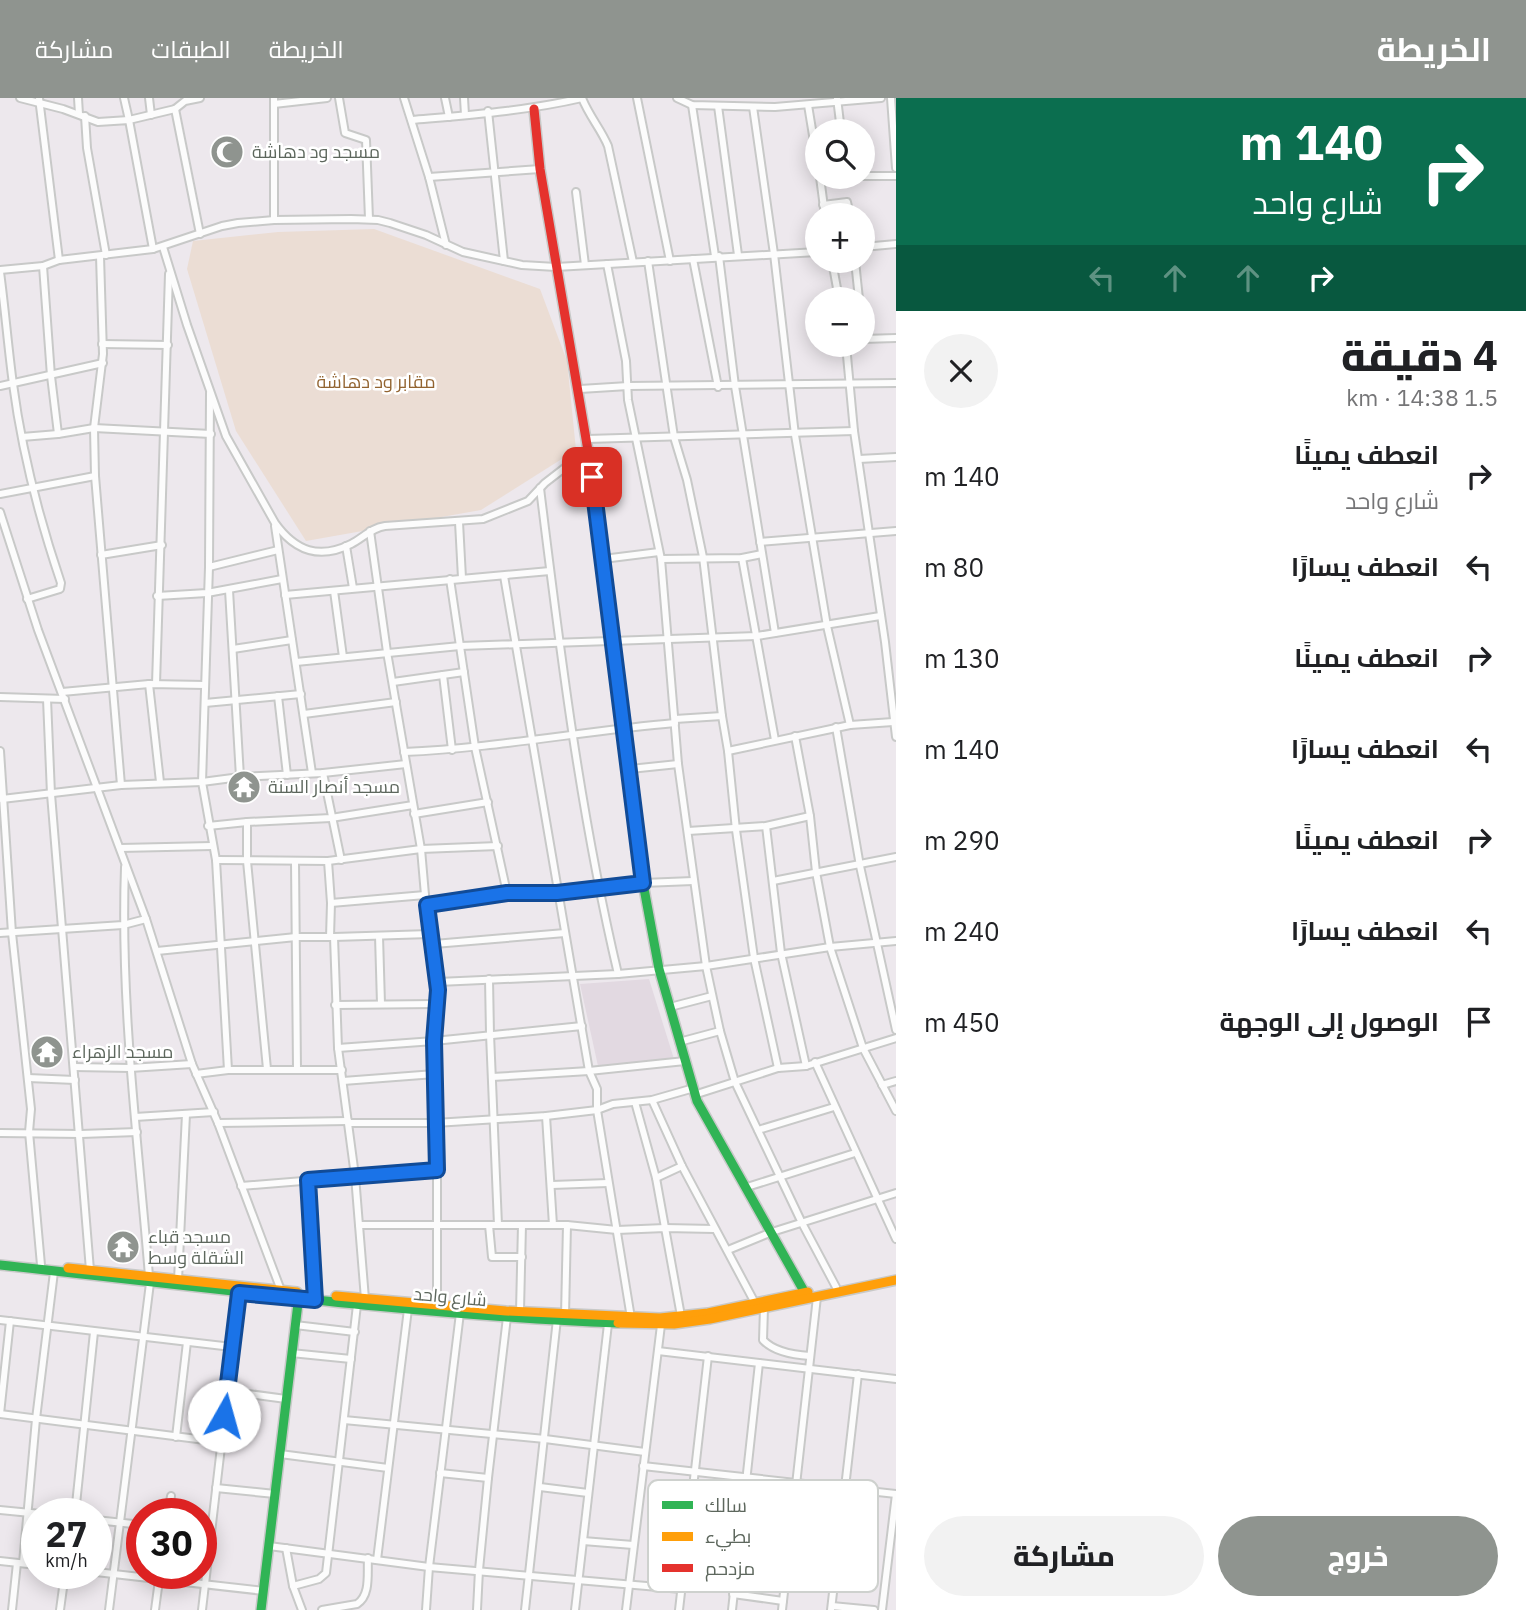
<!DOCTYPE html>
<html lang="ar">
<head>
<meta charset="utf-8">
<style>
	:root { --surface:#fff; --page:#f2f2f2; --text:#202124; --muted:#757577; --accent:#8f948f }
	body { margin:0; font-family:"IBM Plex Sans",Cairo,sans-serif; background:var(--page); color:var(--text); direction:rtl; height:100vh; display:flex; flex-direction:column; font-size:26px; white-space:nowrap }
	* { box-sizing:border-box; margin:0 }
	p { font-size:23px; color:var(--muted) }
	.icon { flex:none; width:38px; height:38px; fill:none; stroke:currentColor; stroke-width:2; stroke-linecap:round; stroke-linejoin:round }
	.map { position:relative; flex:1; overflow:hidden; direction:ltr }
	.panel { display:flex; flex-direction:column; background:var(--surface); width:630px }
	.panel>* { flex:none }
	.hud { background:#0b6e4f; color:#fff; overflow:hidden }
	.buttons { position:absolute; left:805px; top:21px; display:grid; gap:14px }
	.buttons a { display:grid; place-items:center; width:70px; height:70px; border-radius:50%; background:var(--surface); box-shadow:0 4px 18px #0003; font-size:35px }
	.speed { position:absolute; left:21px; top:1400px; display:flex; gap:14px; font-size:35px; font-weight:700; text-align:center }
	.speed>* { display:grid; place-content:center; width:91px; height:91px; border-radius:50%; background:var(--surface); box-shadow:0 4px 18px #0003; line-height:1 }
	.speed small { font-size:18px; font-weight:400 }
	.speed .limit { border:10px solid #d22; background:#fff; color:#111 }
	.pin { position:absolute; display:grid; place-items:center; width:60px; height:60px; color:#fff; margin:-30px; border-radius:14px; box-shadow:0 4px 10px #0006 }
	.me { position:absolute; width:77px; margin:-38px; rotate:7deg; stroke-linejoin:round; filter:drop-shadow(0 0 5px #0008) }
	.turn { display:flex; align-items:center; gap:24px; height:147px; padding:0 28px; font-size:32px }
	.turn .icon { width:91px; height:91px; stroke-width:2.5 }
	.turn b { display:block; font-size:49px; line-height:60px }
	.lanes { display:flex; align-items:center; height:66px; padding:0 28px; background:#0003; justify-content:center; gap:35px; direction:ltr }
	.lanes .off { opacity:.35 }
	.round { display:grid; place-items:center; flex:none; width:74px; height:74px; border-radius:37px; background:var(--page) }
	.head { display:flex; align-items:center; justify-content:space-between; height:119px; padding:0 28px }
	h1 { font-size:42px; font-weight:800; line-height:52px }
	.primary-button { display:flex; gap:14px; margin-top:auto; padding:14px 28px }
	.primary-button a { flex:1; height:80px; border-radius:42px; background:var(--accent); color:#fff; font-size:28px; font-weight:800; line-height:80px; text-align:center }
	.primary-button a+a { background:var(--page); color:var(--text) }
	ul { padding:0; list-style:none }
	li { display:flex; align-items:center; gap:21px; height:91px; padding:0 28px }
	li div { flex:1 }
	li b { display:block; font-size:26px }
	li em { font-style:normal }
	header { display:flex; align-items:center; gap:42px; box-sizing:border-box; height:98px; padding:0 35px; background:var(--accent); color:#fff }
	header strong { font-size:33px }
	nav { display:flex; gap:38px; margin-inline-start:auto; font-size:24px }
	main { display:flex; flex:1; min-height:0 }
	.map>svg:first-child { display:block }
	.education { fill:#e2d9e1 }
	.green { fill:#ebddd4 }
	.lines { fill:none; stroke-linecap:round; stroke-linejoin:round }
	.street-casing { stroke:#c8c9c8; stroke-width:10 }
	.fast-casing { stroke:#c8c9c8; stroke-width:12 }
	.slow-casing { stroke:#c8c9c8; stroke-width:12 }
	.jam-casing { stroke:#c8c9c8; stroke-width:12 }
	.street { stroke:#fcfcfc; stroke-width:6 }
	.fast { stroke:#30b455; stroke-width:9 }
	.slow { stroke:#ff9f0a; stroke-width:9 }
	.jam { stroke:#e5322d; stroke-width:9 }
	.route-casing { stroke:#114b97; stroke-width:18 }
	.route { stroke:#1a73e8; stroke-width:12 }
	.labels { text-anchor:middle; stroke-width:5; stroke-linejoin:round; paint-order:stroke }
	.poi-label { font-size:18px; fill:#5d675d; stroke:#fff; text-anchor:start }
	.park-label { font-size:18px; fill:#926431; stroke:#fff }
	.street-label { font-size:18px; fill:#5d675d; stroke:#fff }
	.key { fill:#fff; stroke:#ced1ce; stroke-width:2 }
	.key-label { font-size:19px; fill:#5d675d }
</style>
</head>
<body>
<header>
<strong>الخريطة</strong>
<nav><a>الخريطة</a><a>الطبقات</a><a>مشاركة</a></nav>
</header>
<main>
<section class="panel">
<div class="hud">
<div class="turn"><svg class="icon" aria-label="right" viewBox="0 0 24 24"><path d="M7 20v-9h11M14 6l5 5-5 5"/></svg><div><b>140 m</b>شارع واحد</div></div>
<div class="lanes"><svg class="icon off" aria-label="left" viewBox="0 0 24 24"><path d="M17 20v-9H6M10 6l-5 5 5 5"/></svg><svg class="icon off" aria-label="ahead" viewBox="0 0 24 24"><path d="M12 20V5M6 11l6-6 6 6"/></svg><svg class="icon off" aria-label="ahead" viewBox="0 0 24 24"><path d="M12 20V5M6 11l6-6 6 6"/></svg><svg class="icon" aria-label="right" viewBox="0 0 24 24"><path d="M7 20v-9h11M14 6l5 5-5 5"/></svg></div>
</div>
<div class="head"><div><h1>4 دقيقة</h1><p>1.5 km · 14:38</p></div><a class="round"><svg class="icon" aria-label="close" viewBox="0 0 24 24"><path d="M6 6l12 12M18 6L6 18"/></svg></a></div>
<ul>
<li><svg class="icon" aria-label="right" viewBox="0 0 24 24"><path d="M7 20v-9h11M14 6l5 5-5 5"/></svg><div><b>انعطف يمينًا</b><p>شارع واحد</p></div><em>140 m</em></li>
<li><svg class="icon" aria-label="left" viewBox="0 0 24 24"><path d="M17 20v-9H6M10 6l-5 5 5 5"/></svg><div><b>انعطف يسارًا</b></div><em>80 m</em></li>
<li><svg class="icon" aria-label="right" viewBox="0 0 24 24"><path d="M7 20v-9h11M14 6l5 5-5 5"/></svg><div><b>انعطف يمينًا</b></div><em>130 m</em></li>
<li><svg class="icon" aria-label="left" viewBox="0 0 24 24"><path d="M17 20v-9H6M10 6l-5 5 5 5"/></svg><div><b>انعطف يسارًا</b></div><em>140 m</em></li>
<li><svg class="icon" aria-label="right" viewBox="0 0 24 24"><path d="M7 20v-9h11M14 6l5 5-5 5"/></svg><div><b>انعطف يمينًا</b></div><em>290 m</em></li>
<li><svg class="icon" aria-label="left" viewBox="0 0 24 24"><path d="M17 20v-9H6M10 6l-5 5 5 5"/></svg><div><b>انعطف يسارًا</b></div><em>240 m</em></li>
<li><svg class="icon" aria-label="arrive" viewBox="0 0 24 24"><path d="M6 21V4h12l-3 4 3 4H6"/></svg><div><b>الوصول إلى الوجهة</b></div><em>450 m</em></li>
</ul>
<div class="primary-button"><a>خروج</a><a>مشاركة</a></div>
</section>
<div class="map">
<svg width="896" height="1512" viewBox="0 0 896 1512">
	<rect width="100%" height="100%" fill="#ede8ed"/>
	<path class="education" d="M649,881L674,961L598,968L580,886Z"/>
	<path class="green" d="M374,131L540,191L567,263L576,352L481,412L306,443L236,333L187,171L193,143L278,134Z"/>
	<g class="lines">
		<defs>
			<g id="street">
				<path d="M20,0L63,11L98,24L129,22L153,151"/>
				<path d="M39,0L59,162"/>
				<path d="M78,0L79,16"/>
				<path d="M124,0L129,22L175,11L185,3L200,0"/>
				<path d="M149,0L151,17"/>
				<path d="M274,0V122"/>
				<path d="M339,0L345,35L366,42L369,121"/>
				<path d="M404,0L429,79L446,147"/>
				<path d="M445,0L449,19"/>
				<path d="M464,0L465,17"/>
				<path d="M582,0C589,18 601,31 608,48L633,164"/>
				<path d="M637,0L670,163"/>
				<path d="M677,0L692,7L775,9L881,0"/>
				<path d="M837,0L841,33"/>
				<path d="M891,0L896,70"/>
				<path d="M274,6L327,0"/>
				<path d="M692,7L715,158"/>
				<path d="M808,7L817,62"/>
				<path d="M718,8L738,157"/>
				<path d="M753,9L774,156L795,337L827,528L850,627"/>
				<path d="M175,11L200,136"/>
				<path d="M488,13L504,163"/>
				<path d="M85,18L87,50L106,157"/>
				<path d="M412,22C469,17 526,13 582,0"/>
				<path d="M863,78H896"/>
				<path d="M429,79L540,71"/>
				<path d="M820,79L825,117"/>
				<path d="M821,81L836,79"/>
				<path d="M576,94L585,167"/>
				<path d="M823,107L847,104L850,117"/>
				<path d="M163,149L187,227L226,338L275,425C295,453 319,462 351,446C363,440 371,430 385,428L483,421L528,403L545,385L589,351"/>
				<path d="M863,149L896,146"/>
				<path d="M100,158L103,256L94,330L95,378L121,687"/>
				<path d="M719,158L735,288L775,535"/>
				<path d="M693,161L718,289"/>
				<path d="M648,163L674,339L687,382L703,459L722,618L728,653L736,732L754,860L778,970"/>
				<path d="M832,163L839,201"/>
				<path d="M855,163L859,201"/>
				<path d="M607,166L626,263L628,302L661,461L678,666L706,868L720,933L735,984L802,1125L836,1189"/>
				<path d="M43,168L51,278L58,336"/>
				<path d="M0,172L43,168L59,162L153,151L222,128L238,125L274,122L351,121L378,122L390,125L426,137L463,154L522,167L556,169L817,154"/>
				<path d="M0,174C5,211 8,249 13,286C22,354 39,420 61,485L60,491L27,501"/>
				<path d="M863,241L896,240"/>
				<path d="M102,246L168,247"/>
				<path d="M846,247L854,333L885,544L896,639"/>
				<path d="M0,288L103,265"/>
				<path d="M580,291L628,288L896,285"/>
				<path d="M210,295L209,469L202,684L216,762L228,972"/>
				<path d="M22,339L58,336L94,330L211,336"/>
				<path d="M587,341L854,333"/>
				<path d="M859,361L896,359"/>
				<path d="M540,390C560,553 580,715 618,876"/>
				<path d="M0,396L95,378"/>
				<path d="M0,414L38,532L146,821L192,966L218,1025L282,1195"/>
				<path d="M459,424L462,480"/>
				<path d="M275,428L312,675"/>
				<path d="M370,433L387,554L421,751L425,797L430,836L434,846L438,884L434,943L437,1072V1207"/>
				<path d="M760,444L896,433"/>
				<path d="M346,448L353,490"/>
				<path d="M101,457L162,447"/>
				<path d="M742,460L775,642"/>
				<path d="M603,461L659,454"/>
				<path d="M661,461L742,460L762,456"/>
				<path d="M209,469L278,452"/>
				<path d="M504,478L589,973L597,991V1012L631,1220"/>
				<path d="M450,481L475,649L507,795"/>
				<path d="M229,492L240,679"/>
				<path d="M334,493L343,559"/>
				<path d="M285,497L550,473"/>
				<path d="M157,498L207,495L282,481"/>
				<path d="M233,551L292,542"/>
				<path d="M296,564L460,548L757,538L880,518"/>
				<path d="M443,577L452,652"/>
				<path d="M393,584L464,574"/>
				<path d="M149,586L160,684"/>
				<path d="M156,586L169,176"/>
				<path d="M62,594L149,586L205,587"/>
				<path d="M278,598L287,677"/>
				<path d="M0,599L65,601"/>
				<path d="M47,601L51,696L90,1172"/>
				<path d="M205,605L301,596"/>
				<path d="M304,616L396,604"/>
				<path d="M675,621L722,618"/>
				<path d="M836,629L860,768L896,932"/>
				<path d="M795,638L810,718L816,774L830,849L863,950L896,1013"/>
				<path d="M0,653L12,835L31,1011L29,1034L41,1167"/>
				<path d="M728,653L850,627L893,624"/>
				<path d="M404,654C495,650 584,633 675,625"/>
				<path d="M630,671L678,666"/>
				<path d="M323,675L341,762"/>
				<path d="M2,701L121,687L202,684L240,679L323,675L406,666"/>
				<path d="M414,716L488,704"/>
				<path d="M247,724V763L267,971"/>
				<path d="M208,728L247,724L331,720L413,707"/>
				<path d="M766,728L781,855L806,968"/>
				<path d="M688,733L766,728L810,718"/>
				<path d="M120,750L212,748"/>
				<path d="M216,762L328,763L421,751L498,748"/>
				<path d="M328,763L331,805L330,839H334L338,950L355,1078L365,1201"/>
				<path d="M295,764L297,971"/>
				<path d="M125,769C120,906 138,1042 149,1178"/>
				<path d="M773,783L896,759"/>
				<path d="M331,805L425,797"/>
				<path d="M427,807L507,795H557L643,785L693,783"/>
				<path d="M0,835L123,827L146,821"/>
				<path d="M379,838L381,906"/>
				<path d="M334,839L430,836"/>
				<path d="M434,846L565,835"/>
				<path d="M157,853L296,839H330"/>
				<path d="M489,881L490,936L498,1127"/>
				<path d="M438,884L618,876L706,868L830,849L896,843"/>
				<path d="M335,907L436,906"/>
				<path d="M670,909L712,898"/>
				<path d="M679,944L720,933"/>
				<path d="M338,950L434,943L582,928"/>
				<path d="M815,964L896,1141"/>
				<path d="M74,969L130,970L192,966"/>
				<path d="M196,976L228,972H342"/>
				<path d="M492,979L589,973L685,963"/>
				<path d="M28,980L75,982"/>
				<path d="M343,983L435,976"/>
				<path d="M882,987L896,983"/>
				<path d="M697,996L778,970L806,968L896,940"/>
				<path d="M652,1002L682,1068L755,1205"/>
				<path d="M635,1004L656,1080L681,1218"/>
				<path d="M546,1018L553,1127"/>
				<path d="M135,1019L214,1014"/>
				<path d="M218,1025L348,1023"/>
				<path d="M349,1025H435L546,1018L597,1012L613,1006L652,1002L694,990"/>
				<path d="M758,1032L834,1009"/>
				<path d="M0,1035L81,1036L137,1034"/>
				<path d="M656,1080L682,1068"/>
				<path d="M308,1082L315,1202"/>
				<path d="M552,1087L608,1085"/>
				<path d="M241,1088L437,1072"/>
				<path d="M747,1089L855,1055"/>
				<path d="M359,1127H567L617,1132L665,1130L714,1131"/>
				<path d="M489,1127L492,1159H522"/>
				<path d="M728,1152L772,1134L896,1095"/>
				<path d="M178,1182L186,1016"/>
				<path d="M764,1210L763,1242C774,1254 794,1257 810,1258"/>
				<path d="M520,1213L522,1127"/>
				<path d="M565,1218L567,1127"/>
				<path d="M0,1222L232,1249"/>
				<path d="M295,1227L355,1234"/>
				<path d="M658,1253L896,1281"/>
				<path d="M291,1255L351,1261"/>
				<path d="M227,1293L286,1301"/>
				<path d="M0,1316L221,1344"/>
				<path d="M0,1316L10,1223"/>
				<path d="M344,1322L545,1341L645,1354"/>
				<path d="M176,1339L187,1244"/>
				<path d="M280,1356L388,1370"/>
				<path d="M643,1368L896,1396"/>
				<path d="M440,1375L488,1380"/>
				<path d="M540,1389L588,1395"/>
				<path d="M216,1390L275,1396"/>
				<path d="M0,1412L41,1416"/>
				<path d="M75,1416L94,1234"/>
				<path d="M168,1416L171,1398"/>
				<path d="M793,1418L841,1424"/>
				<path d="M690,1420L741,1426"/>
				<path d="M96,1422L142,1427"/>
				<path d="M583,1443L633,1447"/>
				<path d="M269,1448L429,1469L681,1491"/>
				<path d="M286,1450L293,1488L302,1512"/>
				<path d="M377,1462L408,1211"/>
				<path d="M0,1463L37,1467"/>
				<path d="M23,1465L36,1321L54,1174"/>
				<path d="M96,1474L264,1493"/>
				<path d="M293,1488L319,1481L326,1475L357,1207"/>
				<path d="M733,1496L783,1503"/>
				<path d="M832,1508L874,1512"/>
				<path d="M12,1512L17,1465"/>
				<path d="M60,1512L65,1475"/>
				<path d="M109,1512L150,1185"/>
				<path d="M155,1512L159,1482"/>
				<path d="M202,1512L239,1195"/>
				<path d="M322,1512L357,1506C371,1497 367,1475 368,1460"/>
				<path d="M426,1512L429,1469L460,1215"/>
				<path d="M477,1512L479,1472L488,1380L507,1219"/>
				<path d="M525,1512L557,1221"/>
				<path d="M575,1512L608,1226"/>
				<path d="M626,1512L661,1227"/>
				<path d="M679,1512L708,1258"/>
				<path d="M732,1512L759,1265"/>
				<path d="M782,1512L817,1199"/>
				<path d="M831,1512L858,1276"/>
				<path d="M882,1512L896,1396"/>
			</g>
			<g id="fast">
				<path d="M628,668L643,785L659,871L697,1003L805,1195"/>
				<path d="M0,1167C205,1189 411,1217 618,1225"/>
				<path d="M261,1512L299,1197"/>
			</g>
			<g id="slow">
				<path d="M593,382L628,668"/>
				<path d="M68,1170L297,1194"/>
				<path d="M336,1198L506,1213L660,1220L708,1215L808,1194"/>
				<path d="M618,1225L674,1226L710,1221L896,1182"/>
			</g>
			<path id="jam" d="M534,11L540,71L593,382"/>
		</defs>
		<use href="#street" class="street-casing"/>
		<use href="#fast" class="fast-casing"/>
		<use href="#slow" class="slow-casing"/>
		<use href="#jam" class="jam-casing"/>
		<use href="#street" class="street"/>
		<use href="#fast" class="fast"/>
		<use href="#slow" class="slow"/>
		<use href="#jam" class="jam"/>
	</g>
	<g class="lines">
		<defs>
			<path id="route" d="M224,1318L239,1195L315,1202L308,1082L437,1072L434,943L438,892L427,807L507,795H557L643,785L592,379"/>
		</defs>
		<use href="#route" class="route-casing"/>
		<use href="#route" class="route"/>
	</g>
	<defs>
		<symbol id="mosque-disc" viewBox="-11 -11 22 22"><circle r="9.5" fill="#8f948f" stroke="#fff"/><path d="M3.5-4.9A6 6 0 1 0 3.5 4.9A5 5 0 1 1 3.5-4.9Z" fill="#fff"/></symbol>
		<symbol id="temple-disc" viewBox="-11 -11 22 22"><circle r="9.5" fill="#8f948f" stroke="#fff"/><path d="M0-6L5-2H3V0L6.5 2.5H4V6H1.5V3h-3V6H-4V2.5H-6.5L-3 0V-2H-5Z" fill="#fff"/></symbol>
	</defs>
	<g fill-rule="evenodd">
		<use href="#mosque-disc" x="208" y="35" width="38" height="38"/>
		<use href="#temple-disc" x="225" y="670" width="38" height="38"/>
		<use href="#temple-disc" x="28" y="935" width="38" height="38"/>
		<use href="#temple-disc" x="104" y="1130" width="38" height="38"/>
	</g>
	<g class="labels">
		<g class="poi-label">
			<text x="252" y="60">مسجد ود دهاشة</text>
			<text x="268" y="695">مسجد أنصار السنة</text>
			<text x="72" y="960">مسجد الزهراء</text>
			<text x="148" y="1145">مسجد قباء<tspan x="148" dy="21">الشقلة وسط</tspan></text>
		</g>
		<g class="park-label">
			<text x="376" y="290">مقابر ود دهاشة</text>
		</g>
		<g class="street-label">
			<text transform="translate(450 1199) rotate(5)" y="6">شارع واحد</text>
		</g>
	</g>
	<rect x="648" y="1382" width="230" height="112" rx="10" class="key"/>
	<rect x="662" y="1403" width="31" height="8" fill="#30b455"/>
	<rect x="662" y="1434" width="31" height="9" fill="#ff9f0a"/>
	<rect x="662" y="1466" width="31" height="8" fill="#e5322d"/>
	<g class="key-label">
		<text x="705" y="1414">سالك</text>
		<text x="705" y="1445">بطيء</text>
		<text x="705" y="1477">مزدحم</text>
	</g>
</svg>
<div class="buttons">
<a><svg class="icon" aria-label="search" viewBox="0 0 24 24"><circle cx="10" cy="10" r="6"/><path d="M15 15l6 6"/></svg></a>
<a>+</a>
<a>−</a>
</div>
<div class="speed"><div>27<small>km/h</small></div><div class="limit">30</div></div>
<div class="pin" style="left:592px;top:379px;background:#d93025"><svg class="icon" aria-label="arrive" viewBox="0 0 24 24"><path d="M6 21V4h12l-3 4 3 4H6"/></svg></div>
<svg class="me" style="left:224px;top:1318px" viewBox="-20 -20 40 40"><circle r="19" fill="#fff"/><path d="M0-13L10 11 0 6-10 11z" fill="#1a73e8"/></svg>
</div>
</main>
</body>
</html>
